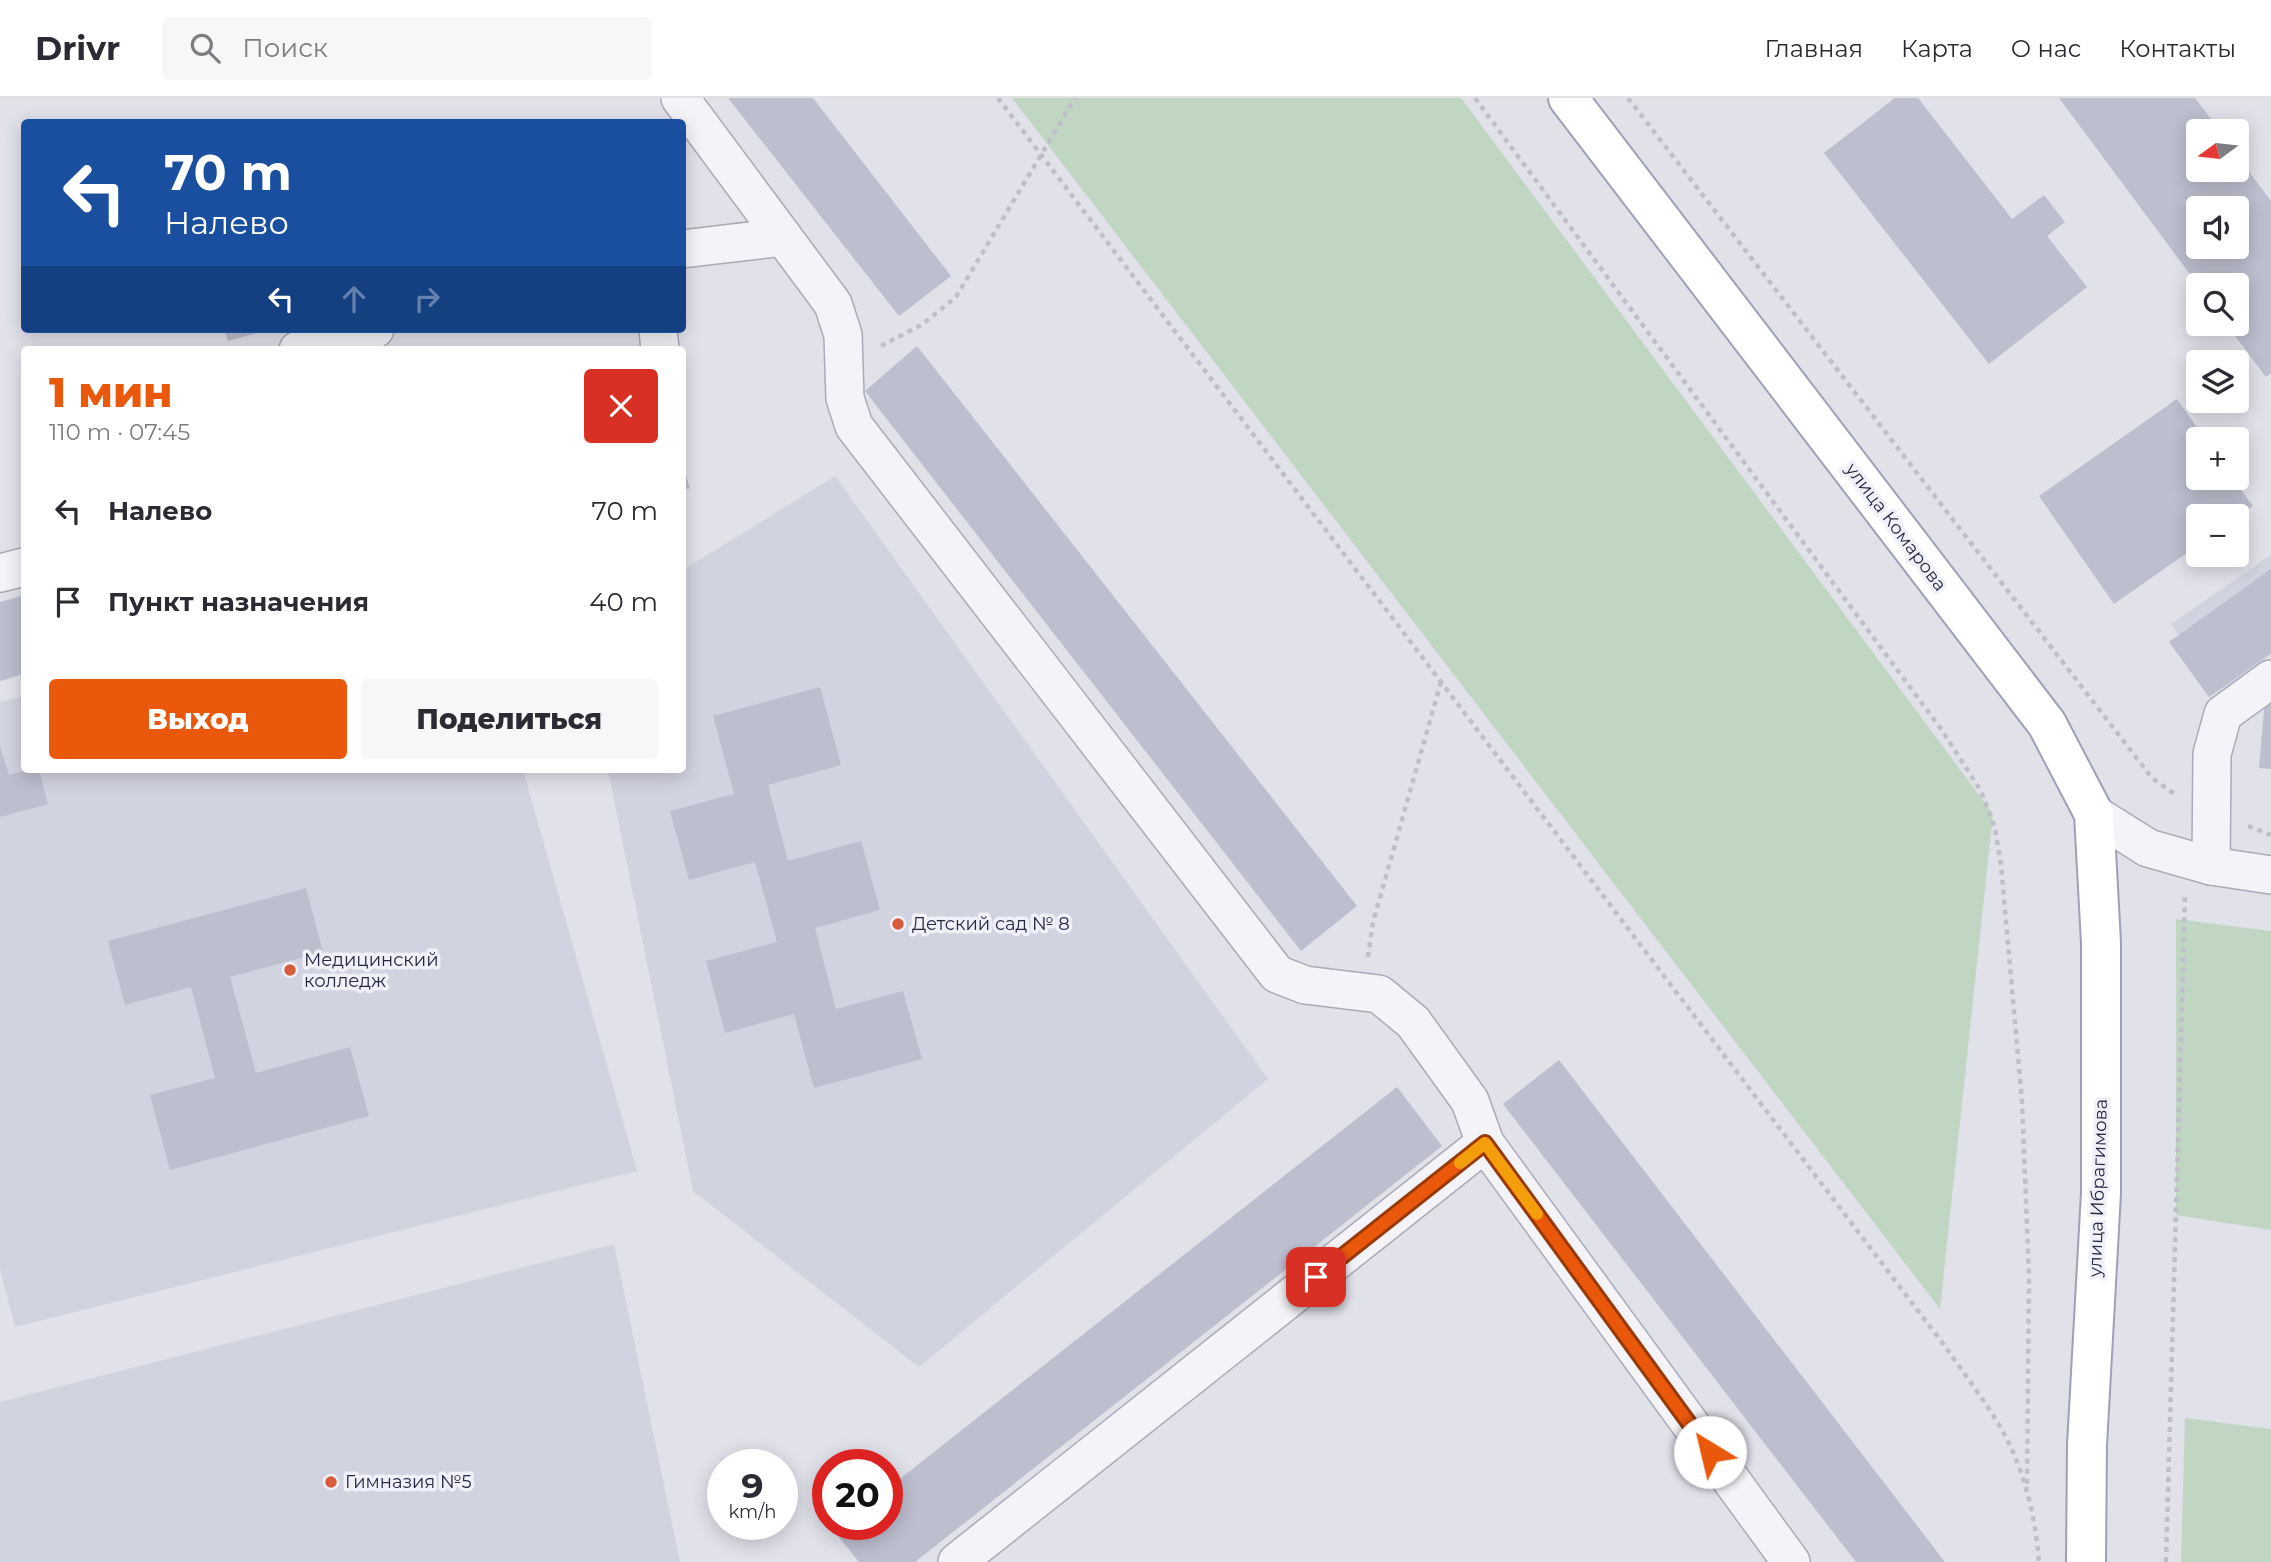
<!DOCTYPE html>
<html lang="ru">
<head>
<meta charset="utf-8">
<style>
	:root { --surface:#fff; --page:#f7f7f7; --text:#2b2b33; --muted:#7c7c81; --line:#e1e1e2; --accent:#ea580c }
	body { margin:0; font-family:Montserrat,sans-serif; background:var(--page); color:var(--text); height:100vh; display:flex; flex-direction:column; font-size:26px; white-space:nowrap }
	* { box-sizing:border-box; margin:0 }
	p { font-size:23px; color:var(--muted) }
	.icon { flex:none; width:38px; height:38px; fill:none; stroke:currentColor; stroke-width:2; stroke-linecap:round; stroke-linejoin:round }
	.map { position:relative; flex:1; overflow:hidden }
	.details { position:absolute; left:21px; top:248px; width:665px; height:427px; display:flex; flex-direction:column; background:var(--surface); border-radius:7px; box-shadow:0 4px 18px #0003 }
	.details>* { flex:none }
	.banner { position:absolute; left:21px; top:21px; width:665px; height:214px; border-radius:7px; box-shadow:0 4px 18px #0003; background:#1a4fa0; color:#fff; overflow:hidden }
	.needle { width:46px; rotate:255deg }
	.fabs { position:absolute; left:2186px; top:21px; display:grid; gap:14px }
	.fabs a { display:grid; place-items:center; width:63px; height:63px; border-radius:7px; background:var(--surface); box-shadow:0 4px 18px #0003; font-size:35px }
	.speed { position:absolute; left:707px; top:1351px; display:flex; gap:14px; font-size:35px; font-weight:700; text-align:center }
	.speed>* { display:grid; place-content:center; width:91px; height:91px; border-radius:50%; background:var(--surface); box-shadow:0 4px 18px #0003; line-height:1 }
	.speed small { font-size:18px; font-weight:400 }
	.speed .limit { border:10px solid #d22; background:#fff; color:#111 }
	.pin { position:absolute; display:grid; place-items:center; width:60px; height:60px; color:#fff; margin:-30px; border-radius:14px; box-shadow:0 4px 10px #0006 }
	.me { position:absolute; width:77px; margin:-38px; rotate:324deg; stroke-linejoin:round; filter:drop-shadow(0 0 5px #0008) }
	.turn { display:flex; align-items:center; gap:24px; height:147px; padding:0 28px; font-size:32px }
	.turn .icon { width:91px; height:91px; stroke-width:2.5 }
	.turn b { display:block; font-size:49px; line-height:60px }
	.lanes { display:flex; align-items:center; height:66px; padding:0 28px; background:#0003; justify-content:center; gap:35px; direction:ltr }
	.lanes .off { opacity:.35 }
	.round { display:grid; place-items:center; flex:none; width:74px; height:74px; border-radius:7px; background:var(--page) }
	.head { display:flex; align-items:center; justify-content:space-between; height:119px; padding:0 28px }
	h1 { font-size:42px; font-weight:800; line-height:52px; color:var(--accent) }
	.button { display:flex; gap:14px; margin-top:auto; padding:14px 28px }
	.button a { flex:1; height:80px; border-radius:7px; background:var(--accent); color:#fff; font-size:28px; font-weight:800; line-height:80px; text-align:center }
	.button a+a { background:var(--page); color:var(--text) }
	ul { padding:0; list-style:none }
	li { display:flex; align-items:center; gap:21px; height:91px; padding:0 28px }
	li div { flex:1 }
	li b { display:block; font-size:26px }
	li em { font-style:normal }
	header { display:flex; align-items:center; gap:42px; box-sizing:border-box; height:98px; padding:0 35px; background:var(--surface); border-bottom:2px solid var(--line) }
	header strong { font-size:33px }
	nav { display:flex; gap:38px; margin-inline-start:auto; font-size:24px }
	.search { width:490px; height:63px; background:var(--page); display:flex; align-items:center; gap:18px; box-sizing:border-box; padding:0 24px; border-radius:7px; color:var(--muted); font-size:26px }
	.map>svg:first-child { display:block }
	.built { fill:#d2d3e0 }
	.green { fill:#c1d5c3 }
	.building { fill:#bdbece; fill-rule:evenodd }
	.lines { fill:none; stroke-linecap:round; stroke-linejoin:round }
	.minor-casing { stroke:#aaaab8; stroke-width:40 }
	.major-casing { stroke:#9fa0b7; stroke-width:42 }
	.path { stroke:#bfbfc9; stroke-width:4.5; stroke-dasharray:5 5; stroke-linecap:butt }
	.minor { stroke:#f4f4f8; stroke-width:37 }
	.major { stroke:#fff; stroke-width:38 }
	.route-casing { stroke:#983908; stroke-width:18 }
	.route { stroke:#ea580c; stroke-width:12 }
	.slow { stroke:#f59e0b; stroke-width:12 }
	.poi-dot { fill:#d85b3d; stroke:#f0f1f8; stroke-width:2.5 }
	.labels { text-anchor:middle; stroke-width:7; stroke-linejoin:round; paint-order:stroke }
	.street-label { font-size:18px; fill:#282843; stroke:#f0f1f8 }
	.poi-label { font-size:18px; fill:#282843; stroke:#f0f1f8; text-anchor:start }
</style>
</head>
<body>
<header>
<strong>Drivr</strong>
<div class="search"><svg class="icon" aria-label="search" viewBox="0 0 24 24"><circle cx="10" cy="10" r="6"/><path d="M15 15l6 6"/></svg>Поиск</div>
<nav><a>Главная</a><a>Карта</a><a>О нас</a><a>Контакты</a></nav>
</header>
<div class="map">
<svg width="2271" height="1464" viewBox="0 0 2271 1464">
	<rect width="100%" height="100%" fill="#e1e1ea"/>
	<g class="built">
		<path d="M835,378L1268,981L919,1269L693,1093L608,672H682L683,472Z"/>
		<path d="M2271,457V557L2218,594L2171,526Z"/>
		<path d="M24,598V672H523L637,1073L15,1229L0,1171V604Z"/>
		<path d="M614,1146L680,1464H0V1304Z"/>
	</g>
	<g class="green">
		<path d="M1012,0H1461L1993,716L1940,1211Z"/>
		<path d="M2176,821L2271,833V1132L2176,1117Z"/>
		<path d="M2185,1320L2271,1331V1464H2181Z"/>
	</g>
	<g class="building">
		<path d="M728,0H813L951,178L899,218Z"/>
		<path d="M1895,0H1918L2012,121L2044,97L2065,124L2047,138L2087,189L1989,266L1824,55Z"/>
		<path d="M2059,0H2195L2220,33H2198V72H2236V56L2271,103V275L2266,279L2226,226H2236V187H2198ZM2198,110H2236V149H2198Z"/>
		<path d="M224,231H268V232L228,243Z"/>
		<path d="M917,248L1357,808L1301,853L865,293Z"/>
		<path d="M2177,301L2205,341H2198V380H2232L2253,408L2236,420L2198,418V447L2114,506L2039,398Z"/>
		<path d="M682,364L690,390L682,392Z"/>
		<path d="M2271,471V555L2209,599L2169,544Z"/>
		<path d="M24,497V576L0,583V504Z"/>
		<path d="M820,589L841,667L768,687L788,763L861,743L880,812L815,830L836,911L903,893L922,961L814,990L794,916L725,935L706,863L777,844L755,764L689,782L670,713L734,696L713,618Z"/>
		<path d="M2265,601H2271V671L2259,670Z"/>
		<path d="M0,648L9,677L28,672H39L48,706L0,719Z"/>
		<path d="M306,790L323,854L230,879L256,975L350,949L369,1018L170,1072L150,997L215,980L191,889L125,907L108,843Z"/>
		<path d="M1559,962L1945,1464H1856L1503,1006Z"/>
		<path d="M1397,989L1442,1048L915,1464H859L834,1433L842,1426H887V1391Z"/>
	</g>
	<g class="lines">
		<defs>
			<g id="minor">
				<path d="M680,0L833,206L843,237L845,300L854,328L1277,876L1305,887L1379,896L1413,924L1470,1003L1485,1045L1791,1464"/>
				<path d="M682,151L783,139"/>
				<path d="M658,231L660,252"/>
				<path d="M298,252L375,231"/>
				<path d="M0,475L24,469"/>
				<path d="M2094,716L2148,750L2211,768L2271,777"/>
				<path d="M2211,768L2212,656L2223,616L2271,581"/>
				<path d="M957,1464L1485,1045"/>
			</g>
			<path id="major" d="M1568,0L2047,626L2094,716L2101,845V1095L2087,1347L2086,1464"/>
		</defs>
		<use href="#minor" class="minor-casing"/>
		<use href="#major" class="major-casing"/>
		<g class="path">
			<path d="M998,0L1947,1251C1967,1280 1992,1312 2008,1343C2026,1380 2036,1423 2039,1464"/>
			<path d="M1475,0L1941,631L1981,693L1995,730L2001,767L2022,1003L2029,1179L2027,1387"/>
			<path d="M1628,0L2152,680L2176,697"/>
			<path d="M881,248L923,226L956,199L1075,0"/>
			<path d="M2248,728L2271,737"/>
			<path d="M1368,859L1373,824L1441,584"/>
			<path d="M2166,1464L2185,797"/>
		</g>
		<use href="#minor" class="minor"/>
		<use href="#major" class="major"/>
	</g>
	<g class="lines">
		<defs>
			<path id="route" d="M1316,1179L1485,1045L1710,1354"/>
		</defs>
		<use href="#route" class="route-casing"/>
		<use href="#route" class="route"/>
		<path class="slow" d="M1460,1065L1485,1045L1537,1116"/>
	</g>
	<g class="poi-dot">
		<circle cx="898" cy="826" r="7"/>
		<circle cx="290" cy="872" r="7"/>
		<circle cx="331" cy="1384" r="7"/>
	</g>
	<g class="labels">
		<g class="street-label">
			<text transform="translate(1896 429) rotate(53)" y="6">улица Комарова</text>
			<text transform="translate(2098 1090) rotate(-88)" y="6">улица Ибрагимова</text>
		</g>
		<g class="poi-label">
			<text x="912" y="832">Детский сад № 8</text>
			<text x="304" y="868">Медицинский<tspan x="304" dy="21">колледж</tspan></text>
			<text x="345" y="1390">Гимназия №5</text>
		</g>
	</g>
</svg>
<div class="fabs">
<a><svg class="needle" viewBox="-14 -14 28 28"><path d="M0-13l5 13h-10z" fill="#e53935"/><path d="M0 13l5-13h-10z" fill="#7c7c81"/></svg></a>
<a><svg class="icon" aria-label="sound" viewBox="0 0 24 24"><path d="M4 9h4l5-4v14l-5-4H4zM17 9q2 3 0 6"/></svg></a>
<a><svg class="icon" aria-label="search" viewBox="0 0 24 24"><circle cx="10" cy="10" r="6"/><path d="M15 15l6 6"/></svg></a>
<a><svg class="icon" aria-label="layers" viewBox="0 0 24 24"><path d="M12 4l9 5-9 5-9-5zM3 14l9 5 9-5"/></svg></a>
<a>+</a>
<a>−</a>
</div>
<div class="speed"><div>9<small>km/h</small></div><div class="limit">20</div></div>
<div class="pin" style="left:1316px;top:1179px;background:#d93025"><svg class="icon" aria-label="arrive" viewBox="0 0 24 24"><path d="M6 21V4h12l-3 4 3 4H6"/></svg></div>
<svg class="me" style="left:1710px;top:1354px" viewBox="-20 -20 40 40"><circle r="19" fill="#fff"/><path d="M0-13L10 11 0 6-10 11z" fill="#ea580c"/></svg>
<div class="banner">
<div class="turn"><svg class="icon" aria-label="left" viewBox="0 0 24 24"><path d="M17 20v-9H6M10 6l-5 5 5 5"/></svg><div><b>70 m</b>Налево</div></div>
<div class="lanes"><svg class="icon" aria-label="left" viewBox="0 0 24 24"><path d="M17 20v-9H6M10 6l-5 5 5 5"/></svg><svg class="icon off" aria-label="ahead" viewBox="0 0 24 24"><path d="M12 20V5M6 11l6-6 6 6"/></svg><svg class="icon off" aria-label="right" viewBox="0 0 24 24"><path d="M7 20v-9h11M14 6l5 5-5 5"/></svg></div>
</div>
<section class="details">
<div class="head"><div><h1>1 мин</h1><p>110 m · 07:45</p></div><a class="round" style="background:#d93025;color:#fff"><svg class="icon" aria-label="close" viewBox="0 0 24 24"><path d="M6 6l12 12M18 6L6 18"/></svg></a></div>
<ul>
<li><svg class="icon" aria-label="left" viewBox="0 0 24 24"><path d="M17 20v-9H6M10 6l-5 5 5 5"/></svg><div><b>Налево</b></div><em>70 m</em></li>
<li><svg class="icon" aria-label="arrive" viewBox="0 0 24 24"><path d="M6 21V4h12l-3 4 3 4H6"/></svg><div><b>Пункт назначения</b></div><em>40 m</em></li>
</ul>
<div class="button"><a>Выход</a><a>Поделиться</a></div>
</section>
</div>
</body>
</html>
